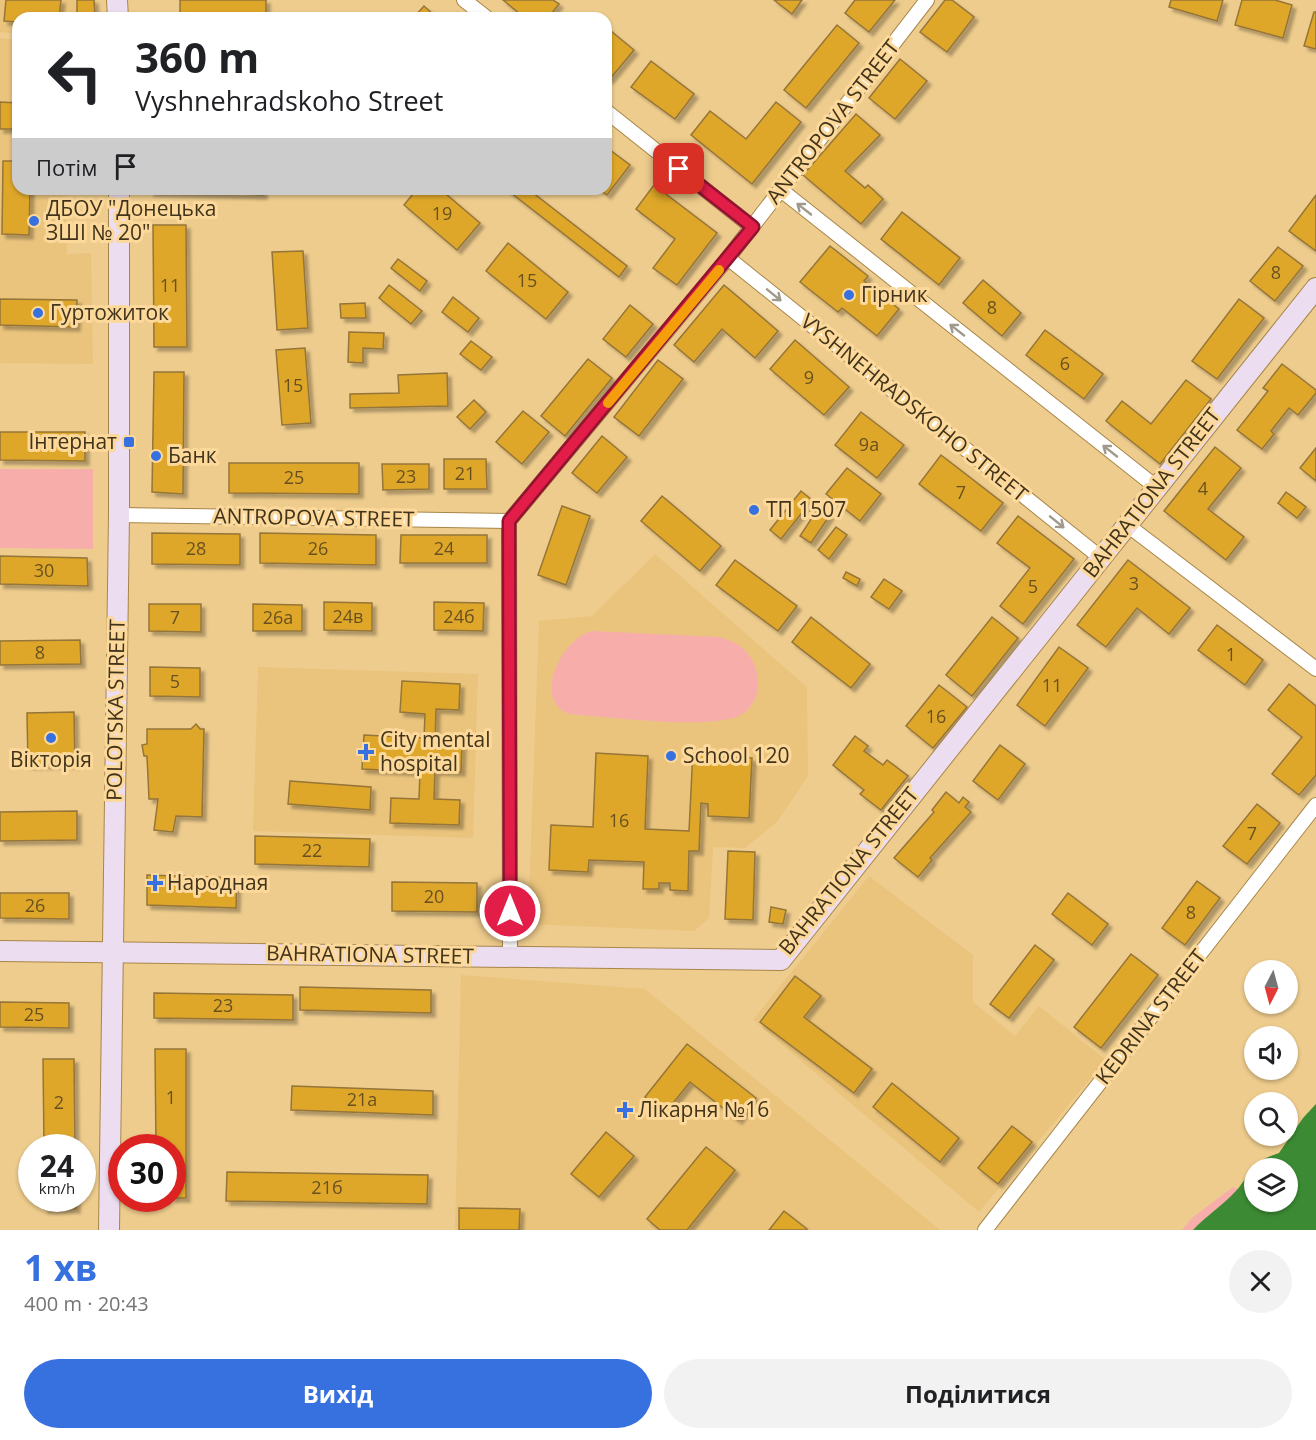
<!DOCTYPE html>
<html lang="uk">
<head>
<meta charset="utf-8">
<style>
	:root { --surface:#fff; --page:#f2f2f2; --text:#202124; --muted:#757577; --accent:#3770df }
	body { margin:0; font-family:"Open Sans",sans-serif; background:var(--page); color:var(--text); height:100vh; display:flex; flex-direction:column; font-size:22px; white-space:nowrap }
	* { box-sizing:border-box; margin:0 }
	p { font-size:20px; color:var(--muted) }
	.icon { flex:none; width:33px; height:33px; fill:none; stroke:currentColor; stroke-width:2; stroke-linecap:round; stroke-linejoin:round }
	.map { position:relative; height:1230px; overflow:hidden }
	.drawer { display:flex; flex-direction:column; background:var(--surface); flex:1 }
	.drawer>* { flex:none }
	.banner { position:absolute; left:12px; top:12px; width:600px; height:183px; border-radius:18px; box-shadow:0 2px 4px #0004; background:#fff; color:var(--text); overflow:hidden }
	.needle { width:39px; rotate:186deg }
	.fabs { position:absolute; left:1244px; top:960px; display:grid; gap:12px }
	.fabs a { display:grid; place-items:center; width:54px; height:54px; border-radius:50%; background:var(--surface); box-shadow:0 2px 4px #0004; font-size:30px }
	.speed { position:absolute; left:18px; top:1134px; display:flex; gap:12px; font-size:30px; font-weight:700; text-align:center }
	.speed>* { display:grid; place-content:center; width:78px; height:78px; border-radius:50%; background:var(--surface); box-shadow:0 2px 4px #0004; line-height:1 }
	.speed small { font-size:15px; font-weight:400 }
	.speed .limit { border:9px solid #d22; background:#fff; color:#111 }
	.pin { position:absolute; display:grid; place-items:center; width:51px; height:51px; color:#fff; margin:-26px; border-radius:12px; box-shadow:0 3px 9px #0006 }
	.me { position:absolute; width:66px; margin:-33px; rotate:0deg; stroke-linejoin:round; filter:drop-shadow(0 0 4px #0008) }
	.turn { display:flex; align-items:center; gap:21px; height:126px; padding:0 24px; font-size:27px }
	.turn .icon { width:78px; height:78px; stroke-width:2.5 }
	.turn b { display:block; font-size:42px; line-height:51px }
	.then { display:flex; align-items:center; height:57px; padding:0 24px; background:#0003; gap:12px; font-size:22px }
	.round { display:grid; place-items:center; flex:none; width:63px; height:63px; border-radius:32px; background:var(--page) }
	.headline { display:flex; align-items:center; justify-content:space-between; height:102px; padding:0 24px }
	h1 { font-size:36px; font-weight:700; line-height:45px; color:var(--accent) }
	.cta { display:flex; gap:12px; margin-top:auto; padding:12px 24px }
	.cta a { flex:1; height:69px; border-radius:36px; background:var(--accent); color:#fff; font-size:24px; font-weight:700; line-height:69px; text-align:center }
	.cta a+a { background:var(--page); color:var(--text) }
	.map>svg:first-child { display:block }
	.built { fill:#eac47d }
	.green { fill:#f7aeab }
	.water { fill:#3c8b34; fill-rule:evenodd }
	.building { fill:#dfa72b; stroke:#957538; stroke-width:1.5; filter:url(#shadow) }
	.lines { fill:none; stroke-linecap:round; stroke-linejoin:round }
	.street-casing { stroke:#a78649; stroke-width:16 }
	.secondary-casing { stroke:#a78649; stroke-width:22 }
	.street { stroke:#fff; stroke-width:14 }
	.secondary { stroke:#edddf0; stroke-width:20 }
	.oneway { stroke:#a09a8d }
	.route-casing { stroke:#92132f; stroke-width:15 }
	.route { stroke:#e11d48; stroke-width:10 }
	.slow { stroke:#f59e0b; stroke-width:10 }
	.poi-dot { fill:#3770df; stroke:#fcd99a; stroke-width:2 }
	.labels { text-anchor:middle; stroke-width:6; stroke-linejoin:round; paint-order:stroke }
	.number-label { font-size:18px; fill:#69511f }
	.street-label { font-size:21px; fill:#42341b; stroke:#fcd99a }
	.poi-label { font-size:21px; fill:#42341b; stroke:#fcd99a; text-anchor:start }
</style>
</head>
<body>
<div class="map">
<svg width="1316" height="1230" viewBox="0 0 1316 1230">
	<defs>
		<filter id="shadow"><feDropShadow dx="4" dy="4" stdDeviation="1.5" flood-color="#0004"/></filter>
	</defs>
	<rect width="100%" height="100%" fill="#eecc8d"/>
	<g class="built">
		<path d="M0,0H96V18H18V34L0,32Z"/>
		<path d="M0,38L18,40V189H67V254L91,253L93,364L0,363Z"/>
		<path d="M655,554L807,687L808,776L777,822L745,848L713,847L709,918L694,931L528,924L539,621L592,616Z"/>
		<path d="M258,667L478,674L473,838L253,831Z"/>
		<path d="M869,876L973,955V1002L1015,1036L1039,1006L1106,1060L979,1212L753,1020Z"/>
		<path d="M461,975L645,989L940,1230H455Z"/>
	</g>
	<g class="green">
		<path d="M0,469H93V549L0,548Z"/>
		<path d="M592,631L719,637C739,642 752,652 757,673C761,689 755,708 739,716C705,730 609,717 569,714C531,698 563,638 592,631Z"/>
		<path d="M1233,1187L1248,1194L1256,1230H1182L1192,1218Z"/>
	</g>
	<path class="water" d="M1316,1104V1230H1193C1205,1217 1220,1207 1232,1195C1254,1174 1242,1165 1279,1153L1303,1118ZM1254,1168H1287V1202H1254Z"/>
	<g class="building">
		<path d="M6,0H61L59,18H18V22L4,21Z"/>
		<path d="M77,0H94L95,17L77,18Z"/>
		<rect x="180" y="0" width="86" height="18"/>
		<path d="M503,0H553L559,4L548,18H525Z"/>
		<path d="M774,0H802L792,14Z"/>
		<path d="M855,0H895L869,32L845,13Z"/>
		<path d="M945,0H952L974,17L947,52L920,32Z"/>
		<path d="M1171,0H1223L1217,21L1169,7Z"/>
		<path d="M1242,0H1275L1292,5L1283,38L1235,25Z"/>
		<path d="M424,6L437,18H413Z"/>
		<path d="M1314,12H1316V49L1304,46Z"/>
		<path d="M837,25L859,43L806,108L784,90Z"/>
		<path d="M606,27L634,50L609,80L606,77Z"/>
		<path d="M900,59L927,81L895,119L869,98Z"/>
		<path d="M651,61L694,94L675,119L631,87Z"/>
		<path d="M0,102L18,103V189H30L29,235L2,234L3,161H16V129H0Z"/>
		<path d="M776,102L801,122L752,184L691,135L710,111L746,139Z"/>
		<path d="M856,114L880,135L845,171L865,188L868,185L883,199L861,224L803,175Z"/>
		<path d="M606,147L630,165L607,195L599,189H606Z"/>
		<path d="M654,185L717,233L677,285L653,268L675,239L636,209Z"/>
		<path d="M150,189H263V195L150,192Z"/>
		<path d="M417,189H440L480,223L457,250L404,205Z"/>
		<path d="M506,189H528L627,266L619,277Z"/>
		<path d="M1316,195V251L1289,231Z"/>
		<path d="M902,212L960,258L939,285L881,239Z"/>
		<path d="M153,225H186L187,347H154Z"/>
		<path d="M508,243L568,292L546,319L486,271Z"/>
		<path d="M830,246L868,276L864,281L899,309L877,336L842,308L838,312L800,282Z"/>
		<path d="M1278,247L1303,266L1275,301L1250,281Z"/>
		<path d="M303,251L308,328L277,330L272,252Z"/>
		<path d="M398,259L427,281L420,291L391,268Z"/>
		<path d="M983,280L1021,313L1002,336L963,303Z"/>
		<path d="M389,285L422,311L411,324L379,298Z"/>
		<path d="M724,285L778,331L755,358L722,329L694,362L674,345Z"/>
		<path d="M453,297L479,318L468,332L442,312Z"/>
		<path d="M0,299L77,300L76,327L0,325Z"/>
		<path d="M1239,299L1264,318L1217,379L1192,361Z"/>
		<path d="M365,303L366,318H341L340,304Z"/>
		<path d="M630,305L653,324L626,357L603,339Z"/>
		<path d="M1045,330L1103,374L1084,399L1026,355Z"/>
		<path d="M349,332L384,333L383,349L363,348V363L348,362Z"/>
		<path d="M795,340L849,387L824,415L770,369Z"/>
		<path d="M471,341L492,357L481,370L460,354Z"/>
		<path d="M305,348L311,423L282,425L276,350Z"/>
		<path d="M588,359L612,378L565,436L541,416Z"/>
		<path d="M658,360L683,379L639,436L614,417Z"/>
		<path d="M1282,364L1316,390V393L1298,415L1289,408L1271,431L1274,434L1262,449L1237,430L1268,391L1263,388Z"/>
		<path d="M154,372H184L183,494L152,492Z"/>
		<path d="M447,373L448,406L350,408V394L399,393L398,375Z"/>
		<path d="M1186,380L1211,399L1160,464L1106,421L1122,401L1151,424Z"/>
		<path d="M474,400L486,412L470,429L457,417Z"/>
		<path d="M523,411L549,432L522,464L496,442Z"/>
		<path d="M861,412L904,445L877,478L835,445Z"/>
		<path d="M0,432H85V461L0,460Z"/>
		<path d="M602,436L627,457L597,493L572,473Z"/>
		<path d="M1215,447L1241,468L1208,509L1244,537L1226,560L1164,511Z"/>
		<path d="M1316,448V481L1300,468Z"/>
		<path d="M941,455L1003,503L981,531L919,484Z"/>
		<path d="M444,459H486L487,489H444Z"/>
		<path d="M229,463H359V494L229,493Z"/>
		<path d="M382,464H429V489L383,490Z"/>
		<path d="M847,468L881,494L860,521L826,494Z"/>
		<path d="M801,491L812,500L781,539L770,530Z"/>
		<path d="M1286,492L1306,507L1297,518L1278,503Z"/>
		<path d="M662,496L721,546L700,571L641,521Z"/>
		<path d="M562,506L590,516L566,585L538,575Z"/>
		<path d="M819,507L830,515L811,543L800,536Z"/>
		<path d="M1018,516L1074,559L1023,624L1000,606L1030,568L997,543Z"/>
		<path d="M836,527L847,535L829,559L818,550Z"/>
		<path d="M152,533L240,534V565L152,564Z"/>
		<path d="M260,533L376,535V565L260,563Z"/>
		<path d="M401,535H487V563H400Z"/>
		<path d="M0,556L87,558L88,586L0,584Z"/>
		<path d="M735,560L797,606L778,631L716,585Z"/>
		<path d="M1128,560L1190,608L1169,634L1137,608L1106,647L1077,625Z"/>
		<path d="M846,572L860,579L857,586L843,578Z"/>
		<path d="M884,579L902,591L889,609L871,597Z"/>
		<path d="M324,602L372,603V631L324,630Z"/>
		<path d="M434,602L484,603L483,631L434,630Z"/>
		<path d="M149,604H201V632L149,631Z"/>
		<path d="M253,604L302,605V631H253Z"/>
		<path d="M811,617L870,664L851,688L792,642Z"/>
		<path d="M992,617L1018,638L972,696L946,675Z"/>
		<path d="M1217,625L1263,660L1245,685L1198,650Z"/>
		<path d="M80,640L81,664L0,665V641Z"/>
		<path d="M1059,647L1088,668L1045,726L1017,705Z"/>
		<path d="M150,667L200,668V697L150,696Z"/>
		<path d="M402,681L460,684L459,710L436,709L435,743L462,744L461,772L435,771L434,799L460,800L459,825L390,823L391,798L419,799L420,772L362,769L364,735L424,738L425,714L400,712Z"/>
		<path d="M1289,684L1316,706V775L1299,795L1272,774L1302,737L1268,710Z"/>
		<path d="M939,685L967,707L933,748L906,726Z"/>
		<path d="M74,712L75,764L28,765L27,713Z"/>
		<path d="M196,724L200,729H204L202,817L176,816L173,832L154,830L158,799H149L147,756H144L142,745L147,744V729H191Z"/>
		<path d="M855,736L868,746L864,751L883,765L887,760L908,776L881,810L860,794L864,790L833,765Z"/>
		<path d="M1000,745L1025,764L998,800L973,781Z"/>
		<path d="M693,750L713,751L712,757L752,758L749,818L708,816V804L701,803L699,851H689L688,891L670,890V883H659V889H643L644,862L589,860L588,872L549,870L551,825L593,827L596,753L648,756L645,829L689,831Z"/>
		<path d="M290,781L371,787L370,810L288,804Z"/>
		<path d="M946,792L959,803L963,797L969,802L965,807L971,812L930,858L932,860L918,877L894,858L934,812L932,810Z"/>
		<path d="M1257,804L1280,823L1247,864L1223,846Z"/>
		<path d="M77,811V840L0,841V812Z"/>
		<path d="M255,836L370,839L369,867L255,864Z"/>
		<path d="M728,851L755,852L753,920L725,919Z"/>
		<path d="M147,875L237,878L236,908L147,905Z"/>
		<path d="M1197,881L1220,898L1185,945L1162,928Z"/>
		<path d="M392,882L477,883V912L392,911Z"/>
		<path d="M0,893H69V919L0,918Z"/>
		<path d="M1068,893L1108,924L1092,945L1052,914Z"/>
		<path d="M771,907L786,910L783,924L769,922Z"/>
		<path d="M1035,945L1054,960L1009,1018L990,1004Z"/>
		<path d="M1131,954L1158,975L1101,1048L1074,1027Z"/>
		<path d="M795,976L821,996L804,1017L872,1069L854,1093L760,1022Z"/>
		<path d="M300,987L431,990V1013L300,1010Z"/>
		<path d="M154,993L293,995V1020L154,1018Z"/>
		<path d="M0,1002L69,1003V1028L0,1027Z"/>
		<path d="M687,1044L756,1098L738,1120L690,1082L665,1113L645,1097Z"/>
		<path d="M155,1049H186V1198H172V1148H156Z"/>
		<path d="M43,1059H74L75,1148H44Z"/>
		<path d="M892,1083L959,1138L940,1162L873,1107Z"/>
		<path d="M292,1086L433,1091V1115L291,1110Z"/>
		<path d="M1012,1126L1032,1142L998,1184L978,1168Z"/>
		<path d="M606,1132L634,1156L599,1197L571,1174Z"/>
		<path d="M706,1147L735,1170L687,1230H660L647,1219Z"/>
		<path d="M227,1172L428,1175L427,1204L226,1201Z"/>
		<rect x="44" y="1198" width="32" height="11"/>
		<path d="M459,1208L520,1209L519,1230H459Z"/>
		<path d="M784,1211L807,1229V1230H769Z"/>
	</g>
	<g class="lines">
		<defs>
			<g id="street">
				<path d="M464,0L487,18"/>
				<path d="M606,111L752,227"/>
				<path d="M781,190L1156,487"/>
				<path d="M728,258L1101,558"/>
				<path d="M119,515L509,521L728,258L927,0"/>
				<path d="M509,521L510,957"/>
				<path d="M1126,524L1316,669"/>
				<path d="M985,1230L1316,805"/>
			</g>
			<g id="secondary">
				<path d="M117,0L118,18"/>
				<path d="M0,951L781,960L1316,288"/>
				<path d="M109,1230L119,515V189"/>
			</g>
		</defs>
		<use href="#street" class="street-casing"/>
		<use href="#secondary" class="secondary-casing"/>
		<use href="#street" class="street"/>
		<use href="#secondary" class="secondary"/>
	</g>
	<defs><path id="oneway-shaft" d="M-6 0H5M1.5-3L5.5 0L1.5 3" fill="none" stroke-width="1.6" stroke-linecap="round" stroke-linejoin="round" transform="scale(1.5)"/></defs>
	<g class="oneway">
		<use href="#oneway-shaft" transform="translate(804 209) rotate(-142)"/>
		<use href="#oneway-shaft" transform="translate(774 295) rotate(39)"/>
		<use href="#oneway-shaft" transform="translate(957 330) rotate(-142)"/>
		<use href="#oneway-shaft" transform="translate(1110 451) rotate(-142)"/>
		<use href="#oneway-shaft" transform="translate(1057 522) rotate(39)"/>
	</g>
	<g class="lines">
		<defs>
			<path id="route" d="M510,911L509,521L753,227L679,169"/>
		</defs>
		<use href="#route" class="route-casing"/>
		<use href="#route" class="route"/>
		<path class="slow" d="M608,403L719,270"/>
	</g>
	<g class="poi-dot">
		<circle cx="34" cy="221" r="6"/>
		<circle cx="849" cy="295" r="6"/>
		<circle cx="38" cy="313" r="6"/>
		<rect x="123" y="436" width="12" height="12" rx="3"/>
		<circle cx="156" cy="456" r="6"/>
		<circle cx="754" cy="510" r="6"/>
		<circle cx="51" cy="738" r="6"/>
		<path d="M363 743h6v6h6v6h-6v6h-6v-6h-6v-6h6z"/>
		<circle cx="671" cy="756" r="6"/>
		<path d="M152 874h6v6h6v6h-6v6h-6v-6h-6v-6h6z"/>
		<path d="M622 1101h6v6h6v6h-6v6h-6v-6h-6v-6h6z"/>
	</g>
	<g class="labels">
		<g class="number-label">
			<text x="442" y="220">19</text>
			<text x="1276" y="279">8</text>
			<text x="527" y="287">15</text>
			<text x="170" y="292">11</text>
			<text x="992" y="314">8</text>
			<text x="1065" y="370">6</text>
			<text x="809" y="384">9</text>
			<text x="293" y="392">15</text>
			<text x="869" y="451">9а</text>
			<text x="465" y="480">21</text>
			<text x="406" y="483">23</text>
			<text x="294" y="484">25</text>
			<text x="1203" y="495">4</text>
			<text x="961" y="499">7</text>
			<text x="196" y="555">28</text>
			<text x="318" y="555">26</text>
			<text x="444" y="555">24</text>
			<text x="44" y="577">30</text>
			<text x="1134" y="590">3</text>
			<text x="1033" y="593">5</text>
			<text x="348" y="623">24в</text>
			<text x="459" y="623">24б</text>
			<text x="175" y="624">7</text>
			<text x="278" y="624">26а</text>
			<text x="40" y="659">8</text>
			<text x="1231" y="661">1</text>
			<text x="175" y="688">5</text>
			<text x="1052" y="692">11</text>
			<text x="936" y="723">16</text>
			<text x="619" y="827">16</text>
			<text x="1252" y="840">7</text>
			<text x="312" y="857">22</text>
			<text x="434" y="903">20</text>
			<text x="35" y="912">26</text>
			<text x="1191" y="919">8</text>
			<text x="223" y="1012">23</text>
			<text x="34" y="1021">25</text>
			<text x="171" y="1104">1</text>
			<text x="362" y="1106">21а</text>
			<text x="59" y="1109">2</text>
			<text x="327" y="1194">21б</text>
		</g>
		<g class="street-label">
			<text transform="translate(833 122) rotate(-52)" y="7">ANTROPOVA STREET</text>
			<text transform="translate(914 408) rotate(39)" y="7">VYSHNEHRADSKOHO STREET</text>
			<text transform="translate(1152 493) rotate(-52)" y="7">BAHRATIONA STREET</text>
			<text transform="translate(314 518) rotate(1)" y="7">ANTROPOVA STREET</text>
			<text transform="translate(116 710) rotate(-89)" y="7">POLOTSKA STREET</text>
			<text transform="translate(849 871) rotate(-51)" y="7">BAHRATIONA STREET</text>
			<text transform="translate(370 955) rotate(1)" y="7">BAHRATIONA STREET</text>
			<text transform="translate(1151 1017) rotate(-52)" y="7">KEDRINA STREET</text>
		</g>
		<g class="poi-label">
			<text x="46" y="216">ДБОУ "Донецька<tspan x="46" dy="24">ЗШІ № 20"</tspan></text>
			<text x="861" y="302">Гірник</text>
			<text x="50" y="320">Гуртожиток</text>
			<text x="117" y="449" text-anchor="end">Інтернат</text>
			<text x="168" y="463">Банк</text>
			<text x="766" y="517">ТП 1507</text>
			<text x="380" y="747">City mental<tspan x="380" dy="24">hospital</tspan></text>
			<text x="683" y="763">School 120</text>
			<text x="51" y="767" text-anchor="middle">Вікторія</text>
			<text x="167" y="890">Народная</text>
			<text x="638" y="1117">Лікарня №16</text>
		</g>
	</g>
</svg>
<div class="fabs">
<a><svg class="needle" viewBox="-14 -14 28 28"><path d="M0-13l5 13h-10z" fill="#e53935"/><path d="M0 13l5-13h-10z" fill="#757577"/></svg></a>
<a><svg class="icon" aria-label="sound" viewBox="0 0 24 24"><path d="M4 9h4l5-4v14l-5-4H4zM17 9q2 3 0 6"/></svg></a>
<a><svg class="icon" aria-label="search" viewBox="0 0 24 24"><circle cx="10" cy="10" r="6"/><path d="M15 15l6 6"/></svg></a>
<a><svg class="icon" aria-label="layers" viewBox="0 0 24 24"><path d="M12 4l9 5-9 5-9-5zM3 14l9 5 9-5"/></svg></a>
</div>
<div class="speed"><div>24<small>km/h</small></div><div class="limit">30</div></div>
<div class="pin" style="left:679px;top:169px;background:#d93025"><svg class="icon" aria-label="arrive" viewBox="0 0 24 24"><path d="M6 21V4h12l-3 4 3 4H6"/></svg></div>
<svg class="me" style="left:510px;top:911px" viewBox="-20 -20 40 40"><circle r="17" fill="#e11d48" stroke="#fff" stroke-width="3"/><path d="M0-11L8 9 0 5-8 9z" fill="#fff"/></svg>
<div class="banner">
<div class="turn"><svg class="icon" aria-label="left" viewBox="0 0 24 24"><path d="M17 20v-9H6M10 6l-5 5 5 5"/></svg><div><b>360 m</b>Vyshnehradskoho Street</div></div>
<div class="then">Потім<svg class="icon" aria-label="arrive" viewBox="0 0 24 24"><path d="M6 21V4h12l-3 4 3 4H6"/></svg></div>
</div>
</div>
<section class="drawer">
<div class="headline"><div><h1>1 хв</h1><p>400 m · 20:43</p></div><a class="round"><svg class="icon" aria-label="close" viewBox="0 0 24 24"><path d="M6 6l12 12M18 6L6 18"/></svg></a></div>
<div class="cta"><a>Вихід</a><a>Поділитися</a></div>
</section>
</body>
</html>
